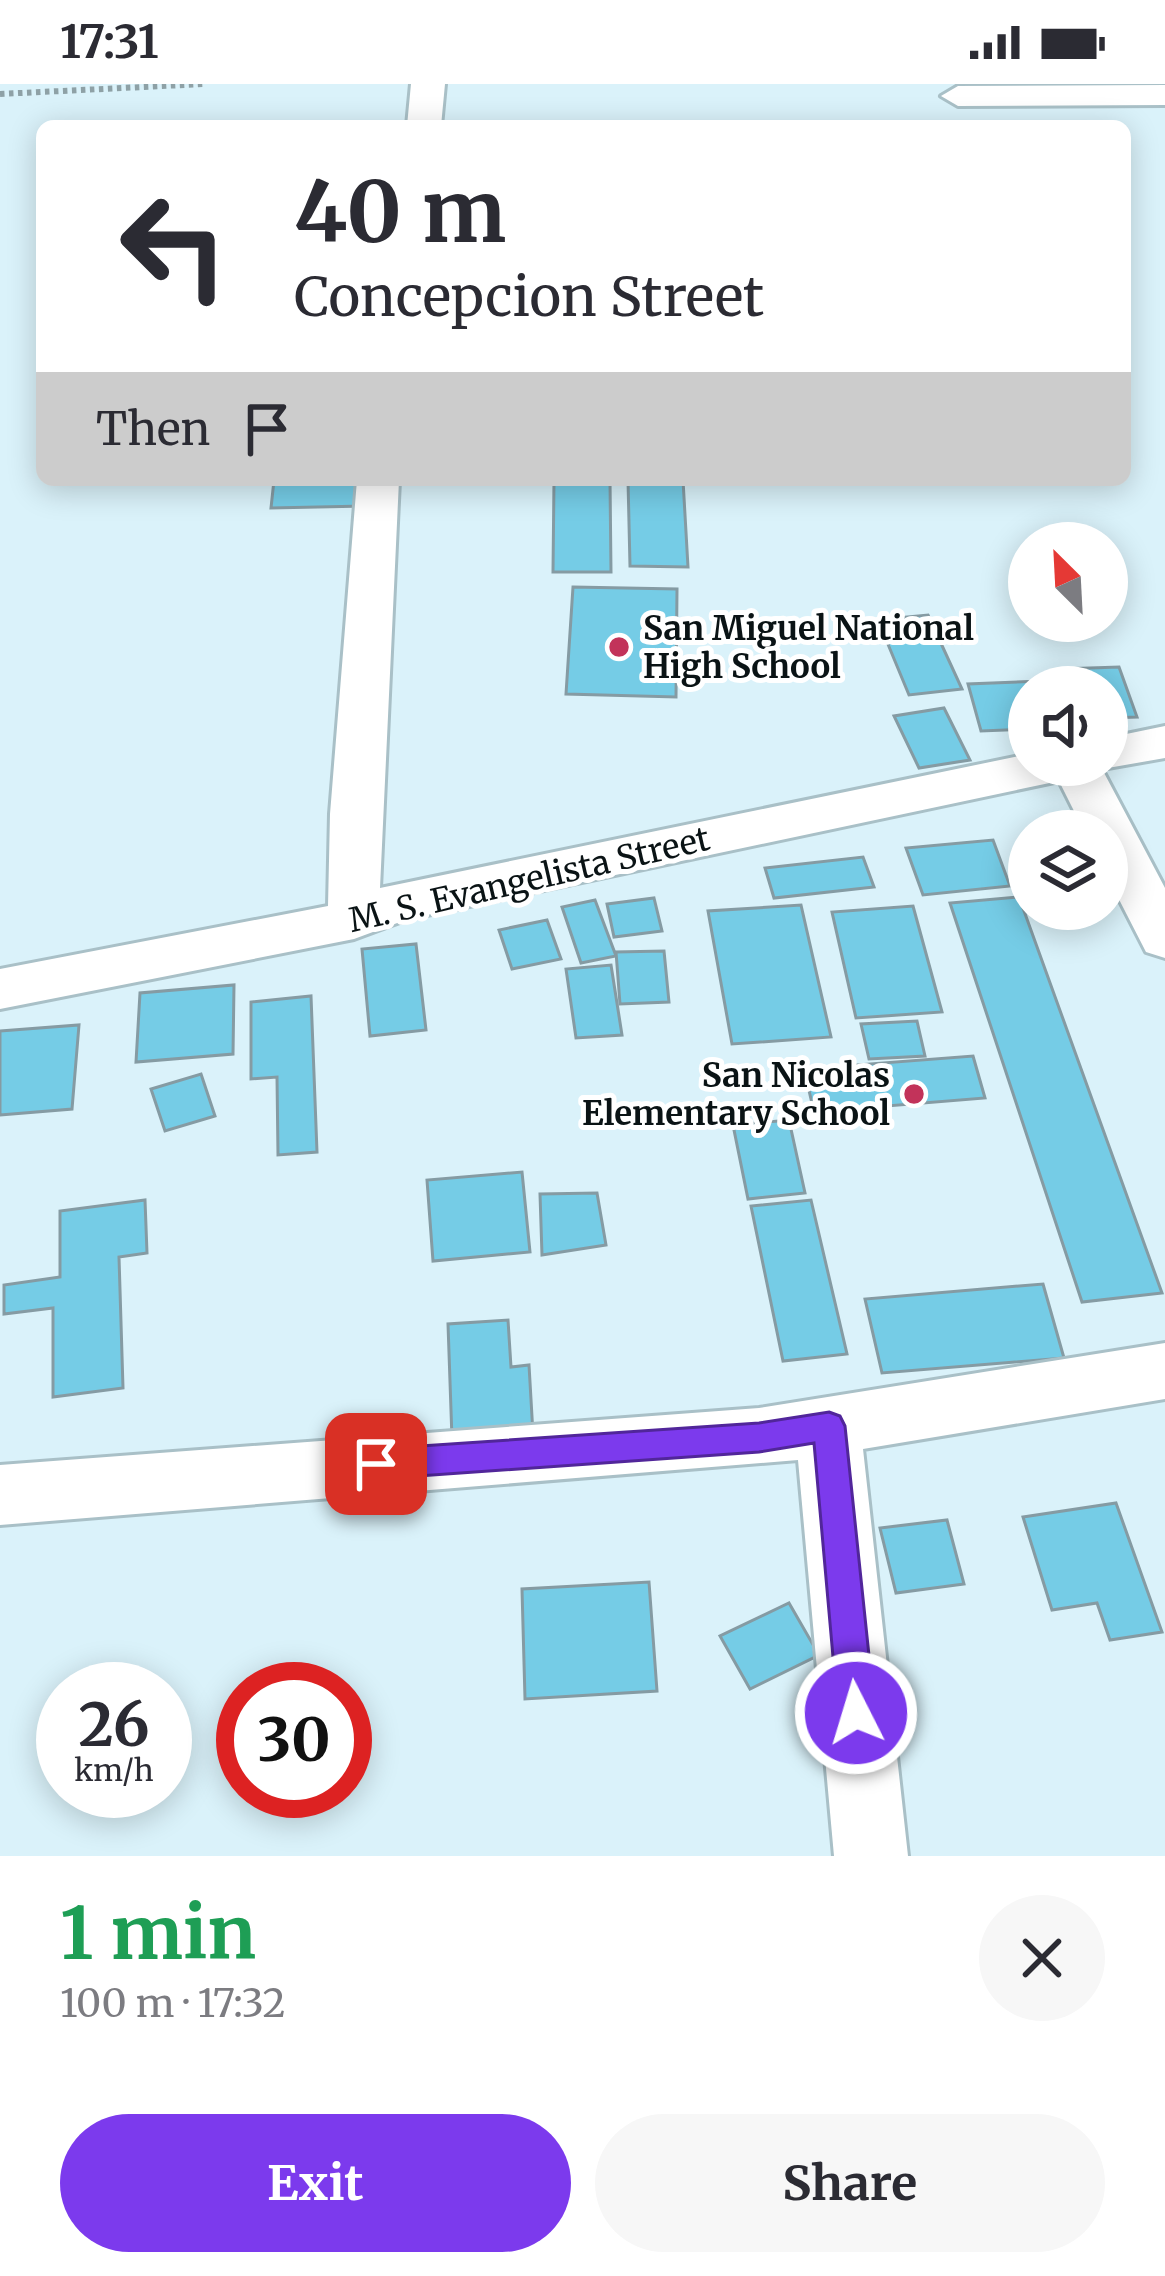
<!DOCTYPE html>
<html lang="en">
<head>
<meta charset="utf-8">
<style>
	:root { --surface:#fff; --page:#f7f7f7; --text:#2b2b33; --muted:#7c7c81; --accent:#7c3aed }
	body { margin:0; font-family:Merriweather,serif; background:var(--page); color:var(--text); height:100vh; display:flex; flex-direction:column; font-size:45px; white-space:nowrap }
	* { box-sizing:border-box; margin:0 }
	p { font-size:39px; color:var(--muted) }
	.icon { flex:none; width:66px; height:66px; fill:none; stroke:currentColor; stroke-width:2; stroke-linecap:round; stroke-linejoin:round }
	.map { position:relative; height:1772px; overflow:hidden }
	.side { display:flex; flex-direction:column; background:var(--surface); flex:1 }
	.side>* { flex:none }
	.top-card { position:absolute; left:36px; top:36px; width:1095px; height:366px; border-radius:18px; box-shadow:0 6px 30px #0003; background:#fff; color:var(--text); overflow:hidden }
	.needle { width:78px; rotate:336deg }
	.buttons { position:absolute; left:1008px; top:438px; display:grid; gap:24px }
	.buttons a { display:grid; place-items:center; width:120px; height:120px; border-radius:50%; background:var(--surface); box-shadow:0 6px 30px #0003; font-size:60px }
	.speed { position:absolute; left:36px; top:1578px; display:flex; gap:24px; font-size:60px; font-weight:700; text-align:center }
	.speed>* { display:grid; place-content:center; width:156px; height:156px; border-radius:50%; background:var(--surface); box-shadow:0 6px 30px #0003; line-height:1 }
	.speed small { font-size:30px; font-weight:400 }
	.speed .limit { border:18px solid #d22; background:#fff; color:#111 }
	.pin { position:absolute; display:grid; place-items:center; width:102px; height:102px; color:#fff; margin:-51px; border-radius:24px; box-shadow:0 6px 18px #0006 }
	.me { position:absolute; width:132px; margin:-66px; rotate:355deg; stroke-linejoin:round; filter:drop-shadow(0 0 9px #0008) }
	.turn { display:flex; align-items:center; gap:42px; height:252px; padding:0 60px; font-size:54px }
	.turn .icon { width:156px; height:156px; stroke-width:2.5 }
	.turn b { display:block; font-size:84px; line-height:102px }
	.then { display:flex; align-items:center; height:114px; padding:0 60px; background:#0003; gap:24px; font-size:45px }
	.round { display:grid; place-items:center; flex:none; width:126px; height:126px; border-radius:63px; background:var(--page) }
	.overview { display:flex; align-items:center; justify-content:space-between; height:204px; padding:0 60px }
	h1 { font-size:72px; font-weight:700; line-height:90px; color:#1e9e55 }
	.button { display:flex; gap:24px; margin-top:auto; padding:24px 60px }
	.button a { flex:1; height:138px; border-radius:72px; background:var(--accent); color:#fff; font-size:48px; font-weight:700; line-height:138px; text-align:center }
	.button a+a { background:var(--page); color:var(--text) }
	.status { display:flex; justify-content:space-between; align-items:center; height:84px; padding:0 60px; background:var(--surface); direction:ltr }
	.status svg { height:33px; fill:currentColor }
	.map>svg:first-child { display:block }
	.building { fill:#75cce6; stroke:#859ba3; stroke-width:3 }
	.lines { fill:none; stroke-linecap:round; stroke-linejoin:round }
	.minor-casing { stroke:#a9c0c7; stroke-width:6 }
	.path { stroke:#8ea1a6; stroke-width:6; stroke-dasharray:4.5 4.5; stroke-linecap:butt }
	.minor { fill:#fff; fill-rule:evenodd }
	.route { fill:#7c3aed; stroke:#51269a; stroke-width:3 }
	.poi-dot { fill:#c2335a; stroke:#fff; stroke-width:4.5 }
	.labels { text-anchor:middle; stroke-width:10; stroke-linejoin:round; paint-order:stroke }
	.poi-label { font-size:33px; font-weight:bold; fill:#0a1315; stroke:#fff; text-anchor:start }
	.street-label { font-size:33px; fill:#0a1315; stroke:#fff }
</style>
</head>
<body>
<div class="status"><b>17:31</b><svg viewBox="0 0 49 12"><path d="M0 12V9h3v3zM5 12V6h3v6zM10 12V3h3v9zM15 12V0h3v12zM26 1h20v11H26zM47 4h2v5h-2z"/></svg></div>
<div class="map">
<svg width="1165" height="1772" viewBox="0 0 1165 1772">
	<rect width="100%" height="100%" fill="#daf2fa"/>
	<g class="building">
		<path d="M274,396H368L365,422L271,424Z"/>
		<path d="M554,396H610L611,488H553Z"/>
		<path d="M628,396H683L688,483L630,482Z"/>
		<path d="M573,503L677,505L676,613L566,610Z"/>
		<path d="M928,531L962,605L909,611L885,553L892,552L885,535Z"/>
		<path d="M1119,583L1137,633L1107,634V603H1067L1061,585Z"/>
		<path d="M1041,597L1043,603H1029V645L981,647L968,600Z"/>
		<path d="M944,624L970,676L919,684L894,632Z"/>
		<path d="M993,756L1010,802L923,811L906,764Z"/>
		<path d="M863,773L874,803L774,814L765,784Z"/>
		<path d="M1019,813L1162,1209L1082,1218L950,819Z"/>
		<path d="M654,814L662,847L614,853L607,820Z"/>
		<path d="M595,816L616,872L581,879L562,823Z"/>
		<path d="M801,821L831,953L732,960L708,827Z"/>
		<path d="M913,822L942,928L856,934L832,828Z"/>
		<path d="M547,836L561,875L512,885L499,846Z"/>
		<path d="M416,860L426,946L370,952L362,865Z"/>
		<path d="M664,867L669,918L620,920L616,868Z"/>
		<path d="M611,881L622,951L576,954L566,885Z"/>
		<path d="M234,901L233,970L136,978L140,909Z"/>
		<path d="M311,912L317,1068L278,1071L277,993L251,995V918Z"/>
		<path d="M917,937L925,972L869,975L861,940Z"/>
		<path d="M79,941L72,1025L0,1031V947Z"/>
		<path d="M973,972L985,1014L814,1028L804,985Z"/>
		<path d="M201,990L215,1032L165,1047L151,1005Z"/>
		<path d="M789,1036L805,1109L748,1115L733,1041Z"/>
		<path d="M522,1088L530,1168L433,1177L427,1096Z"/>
		<path d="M597,1109L606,1161L542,1171L540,1110Z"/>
		<path d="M145,1116L147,1169L119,1173L123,1304L53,1313V1224L4,1230V1201L60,1193V1127Z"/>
		<path d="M811,1116L847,1270L783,1277L751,1122Z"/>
		<path d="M1043,1200L1064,1274L882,1289L865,1215Z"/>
		<path d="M508,1236L511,1283L529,1281L533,1350L452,1355L448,1240Z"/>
		<path d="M1116,1419L1162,1548L1110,1556L1097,1519L1052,1526L1023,1433Z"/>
		<path d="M947,1436L964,1500L896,1509L880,1444Z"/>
		<path d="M649,1498L657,1607L525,1615L522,1505Z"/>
		<path d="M789,1519L819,1571L750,1605L720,1552Z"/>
	</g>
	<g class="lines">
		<defs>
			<g id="minor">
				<path d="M411,0H445L441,42H407Z"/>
				<path d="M1165,1V21L958,22L941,12L958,2Z"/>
				<path d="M357,396H399L380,804L1029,670V681H1107V654L1165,642V674L1102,685L1165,804V874L1146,868L1107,792V747H1084L1059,697L408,835L354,855L0,925V885L328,822L330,730Z"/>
				<path d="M1165,1259V1315L863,1365L908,1772H834L798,1376L0,1441V1381L759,1324Z"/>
			</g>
		</defs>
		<use href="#minor" class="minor-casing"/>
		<path class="path" d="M0,10L204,0"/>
		<use href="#minor" class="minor"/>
	</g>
	<path class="route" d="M829,1328L840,1332L845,1342L875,1629L869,1641L856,1646L844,1641L838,1629L814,1359L759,1368L376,1395L364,1391L359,1380L364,1370L376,1365L759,1339Z"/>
	<g class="poi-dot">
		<circle cx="619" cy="563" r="12"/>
		<circle cx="914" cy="1010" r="12"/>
	</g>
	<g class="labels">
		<g class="poi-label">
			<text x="643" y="556">San Miguel National<tspan x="643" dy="38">High School</tspan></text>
			<text x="890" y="1003" text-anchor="end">San Nicolas<tspan x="890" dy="38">Elementary School</tspan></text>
		</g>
		<g class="street-label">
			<text transform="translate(529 795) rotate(-13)" y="12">M. S. Evangelista Street</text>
		</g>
	</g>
</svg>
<div class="buttons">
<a><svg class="needle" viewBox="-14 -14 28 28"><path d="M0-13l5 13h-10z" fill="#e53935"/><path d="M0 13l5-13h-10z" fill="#7c7c81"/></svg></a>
<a><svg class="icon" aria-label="sound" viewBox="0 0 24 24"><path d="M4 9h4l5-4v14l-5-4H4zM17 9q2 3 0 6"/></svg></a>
<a><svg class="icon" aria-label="layers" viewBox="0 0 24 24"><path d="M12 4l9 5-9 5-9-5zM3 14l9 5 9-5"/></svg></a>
</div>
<div class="speed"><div>26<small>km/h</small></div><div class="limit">30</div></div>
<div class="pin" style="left:376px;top:1380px;background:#d93025"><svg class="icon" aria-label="arrive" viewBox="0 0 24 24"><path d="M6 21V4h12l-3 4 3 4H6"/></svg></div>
<svg class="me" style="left:856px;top:1629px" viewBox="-20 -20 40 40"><circle r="17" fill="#7c3aed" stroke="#fff" stroke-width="3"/><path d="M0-11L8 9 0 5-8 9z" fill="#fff"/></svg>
<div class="top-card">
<div class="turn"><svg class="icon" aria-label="left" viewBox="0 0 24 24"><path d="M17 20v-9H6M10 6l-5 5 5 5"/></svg><div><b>40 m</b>Concepcion Street</div></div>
<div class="then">Then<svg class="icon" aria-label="arrive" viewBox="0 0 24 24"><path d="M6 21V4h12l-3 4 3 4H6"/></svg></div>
</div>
</div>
<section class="side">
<div class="overview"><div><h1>1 min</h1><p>100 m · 17:32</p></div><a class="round"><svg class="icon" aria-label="close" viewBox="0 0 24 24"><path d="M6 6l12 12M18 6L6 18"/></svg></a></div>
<div class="button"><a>Exit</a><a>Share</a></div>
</section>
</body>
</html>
